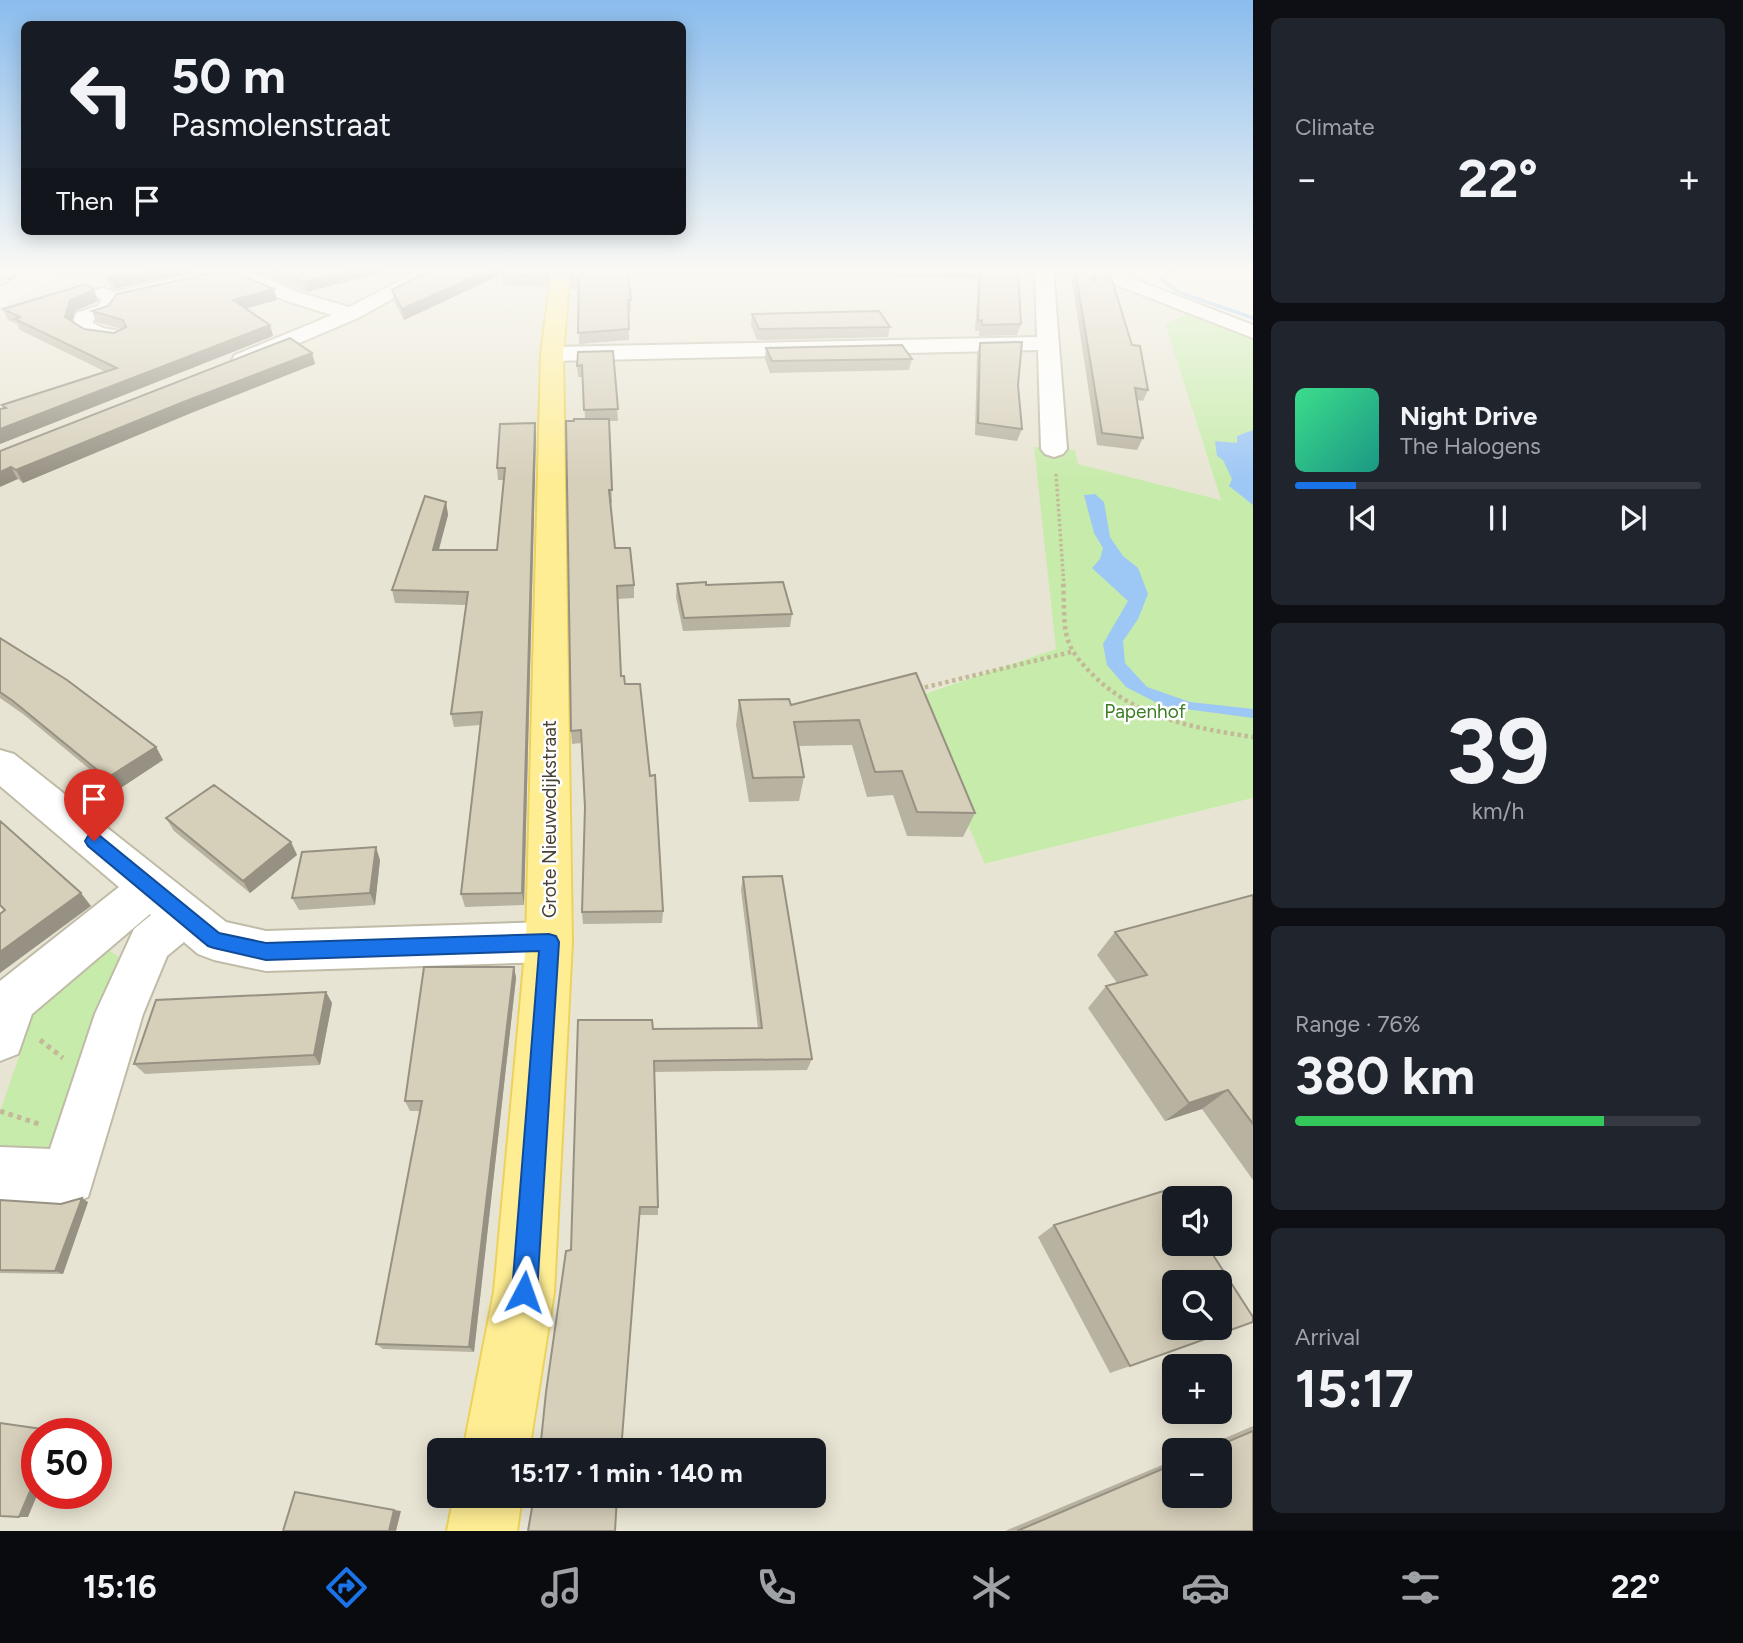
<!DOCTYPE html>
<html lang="en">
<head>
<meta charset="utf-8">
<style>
  body { margin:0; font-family:Figtree,sans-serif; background:#20242c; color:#f1f3f6; height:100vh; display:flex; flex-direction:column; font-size:26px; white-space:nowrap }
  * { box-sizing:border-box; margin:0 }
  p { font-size:23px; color:#9ea1a6 }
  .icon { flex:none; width:38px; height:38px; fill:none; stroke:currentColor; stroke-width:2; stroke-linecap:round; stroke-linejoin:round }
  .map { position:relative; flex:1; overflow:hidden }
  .side { display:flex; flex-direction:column; gap:18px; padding:18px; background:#0d0f14; width:490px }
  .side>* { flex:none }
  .top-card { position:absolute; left:21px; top:21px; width:665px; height:214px; border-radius:10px; box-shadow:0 4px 18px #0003; background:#171b24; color:#f1f3f6; overflow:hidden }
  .controls { position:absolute; left:1162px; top:1186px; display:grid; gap:14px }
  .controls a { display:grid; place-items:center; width:70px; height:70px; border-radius:10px; background:#171b24; box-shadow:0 4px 18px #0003; font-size:35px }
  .speed { position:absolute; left:21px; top:1418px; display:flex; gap:14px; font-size:35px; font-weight:700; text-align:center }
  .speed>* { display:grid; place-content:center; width:91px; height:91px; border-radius:50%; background:#171b24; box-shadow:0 4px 18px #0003; line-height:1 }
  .speed .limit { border:10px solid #d22; background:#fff; color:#111 }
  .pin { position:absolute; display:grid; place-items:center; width:60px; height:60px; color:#fff; margin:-72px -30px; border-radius:50% 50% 50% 0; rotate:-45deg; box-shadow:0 0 7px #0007 }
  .pin .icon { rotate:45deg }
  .me { position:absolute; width:77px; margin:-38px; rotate:4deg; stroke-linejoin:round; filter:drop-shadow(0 0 5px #0008) }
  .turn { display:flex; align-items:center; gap:24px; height:147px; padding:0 35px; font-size:32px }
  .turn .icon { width:91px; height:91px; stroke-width:2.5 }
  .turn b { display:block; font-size:49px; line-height:60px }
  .then { display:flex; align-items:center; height:66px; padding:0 35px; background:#0003; gap:14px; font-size:26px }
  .big { font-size:52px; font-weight:700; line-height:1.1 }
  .side .card { flex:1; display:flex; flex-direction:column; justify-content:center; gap:10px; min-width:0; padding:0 24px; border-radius:10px; background:#20242c }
  .side .dial { align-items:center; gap:0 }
  .dial b { font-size:91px; line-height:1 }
  .song { display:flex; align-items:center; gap:21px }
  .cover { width:84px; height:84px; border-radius:10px; background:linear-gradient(135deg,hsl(150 70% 55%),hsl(170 70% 35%)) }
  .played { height:7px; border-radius:4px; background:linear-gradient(90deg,#1a73e8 15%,#363941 15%) }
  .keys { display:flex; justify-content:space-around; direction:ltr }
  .heat { display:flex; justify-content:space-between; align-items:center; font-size:38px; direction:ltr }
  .charge { height:10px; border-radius:5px; background:linear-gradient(90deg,#34c759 76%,#363941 0) }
  .trip { position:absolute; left:427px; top:1438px; width:399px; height:70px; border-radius:10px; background:#171b24; box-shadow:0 4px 18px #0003; font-weight:700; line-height:70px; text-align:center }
  .tab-bar { display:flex; height:112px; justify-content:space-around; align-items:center; background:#090b0e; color:#9ea1a6 }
  .tab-bar .icon { width:49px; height:49px }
  .tab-bar .active { color:#1a73e8 }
  .tab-bar b { font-size:32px; color:#f1f3f6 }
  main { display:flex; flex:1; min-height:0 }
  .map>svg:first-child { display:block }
  .residential { fill:#e8e4d3; fill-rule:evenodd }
  .green { fill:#c7ebab }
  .water { fill:#9dc7f5 }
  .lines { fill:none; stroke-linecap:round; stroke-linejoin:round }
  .stream { fill:#9dc7f5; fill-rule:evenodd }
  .minor-casing { stroke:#c0bba7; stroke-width:4 }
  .major-casing { stroke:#ecd25c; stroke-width:4 }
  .path-far2 { stroke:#c3b998; stroke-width:3.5; stroke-dasharray:2.5 2.5; stroke-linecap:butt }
  .path-far1 { stroke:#c3b998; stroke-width:4.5; stroke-dasharray:3.5 3.5; stroke-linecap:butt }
  .path { stroke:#c3b998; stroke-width:5; stroke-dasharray:4.5 4.5; stroke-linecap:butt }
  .minor { fill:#fff; fill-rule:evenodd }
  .major { fill:#ffed94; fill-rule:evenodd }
  .rail-casing { stroke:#969696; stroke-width:4.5 }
  .rail { stroke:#fff; stroke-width:2.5; stroke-dasharray:9; stroke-linecap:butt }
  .wall { fill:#b8b2a0 }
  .shaded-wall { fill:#969182 }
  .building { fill:#d6cfba; stroke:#969182; stroke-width:2; fill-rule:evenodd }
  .route { fill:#1a73e8; stroke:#114b97; stroke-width:2 }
  .labels { text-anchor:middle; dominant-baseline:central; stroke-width:5; stroke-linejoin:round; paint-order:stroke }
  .park-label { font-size:19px; fill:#3b7d24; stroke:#fff }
  .street-label { font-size:19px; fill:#474234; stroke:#fff }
</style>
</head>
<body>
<main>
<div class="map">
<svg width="1253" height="1531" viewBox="0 0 1253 1531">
  <rect width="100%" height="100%" fill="#f4f1e6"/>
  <path class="residential" d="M70,268H1050L1086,271L1192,312L1165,324L1221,500L1077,464L1056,649L913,697L986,864L1253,798V1531H0V309ZM1174,1199H1220V1244H1174ZM1174,1283H1220V1328H1174ZM1174,1367H1220V1412H1174ZM37,1433H96V1493H37ZM439,1451H814V1496H439ZM1174,1451H1220V1496H1174Z"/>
  <path class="green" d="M1192,312L1253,336V798L985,864L912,698L1056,649L1034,447L1075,450L1078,464L1221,500L1165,324Z
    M109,950L124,961L48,1157L0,1153V1112L37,1003Z"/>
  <path class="water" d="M1253,430V505L1229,486L1232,479L1223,460L1217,456L1215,441L1237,443V436Z
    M1095,494L1104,502L1110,537L1123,556L1138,568L1148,594L1138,619L1123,641L1125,663L1147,687L1190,702L1253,709V718L1163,706L1126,687L1107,665L1103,644L1128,601L1092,568L1100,559L1103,548L1094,533L1084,495Z"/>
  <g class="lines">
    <path class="stream" d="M1177,268H1184L1171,273L1164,279L1180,291L1253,316V320L1176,293L1158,279L1167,271Z"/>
    <defs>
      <path id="minor" d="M219,268L250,272L298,292L349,307L425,268H448L358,318L243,367L235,365L232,360L235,355L332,315L284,300L240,281L219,280L120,302L112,314L93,320V323L103,328L125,332L128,336L125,340C109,345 83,340 72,326L76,313L98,306L102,300L93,294L96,290L103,288L115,292Z
        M1035,268H1053L1067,449L1063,454L1054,457L1045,454L1041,449L1038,350L552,361L544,359L541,354L544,349L552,347L1037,337Z
        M1080,268H1105L1253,325V338L1083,272Z
        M0,750L14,754L226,922L266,931L549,922L565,928L572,942L565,956L549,962L266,971L214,960L198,954L184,942L167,956L143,1014L88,1197L68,1205L0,1203V1147L50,1149L95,1014L134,929L151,915L150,914L32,1014L18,1054L0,1061V981L119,887L0,786Z"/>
      <path id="major" d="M552,268H570L563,354L572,942L554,1292L529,1451H463L494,1292L526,942L541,354Z
        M454,1496H522L517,1531H447Z"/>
    </defs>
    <use href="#minor" class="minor-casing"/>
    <use href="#major" class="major-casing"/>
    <path class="path-far2" d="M1056,474L1064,586"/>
    <path class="path-far1" d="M1063,584C1065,602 1062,626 1069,643C1074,656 1085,667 1095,677C1139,719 1195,728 1253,737
      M918,689L1071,652"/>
    <path class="path" d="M40,1040L63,1058
      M0,1111L42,1125"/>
    <use href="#minor" class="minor"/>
    <use href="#major" class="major"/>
    <defs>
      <path id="rail" d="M0,284L28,268"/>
    </defs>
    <use href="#rail" class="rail-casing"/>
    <use href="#rail" class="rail"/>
  </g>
  <path class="wall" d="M208,268L115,289L111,288L106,278L113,276L111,270Z
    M238,268H317L307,292L251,270Z
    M434,268H550L547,287L503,285L502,274L404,320L394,301L392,290Z
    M571,268H1018L1021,324L1017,335L979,336V331H975L978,279L628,270L631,300V311H629V340L579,344V289H571Z
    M1070,268H1082L1092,279L1096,268L1132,345L1148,390L1143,401L1137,400L1143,438L1137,450L1097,445Z
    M94,290L98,301L75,311L72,322L84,329L114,333L122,329L96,322L92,311L277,300L245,308L270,325L273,336L0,444V409L4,408L2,405L106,372L20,330L17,324L8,320L3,309Z
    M752,314L890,327L888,337L757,340L751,325Z
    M980,343L1018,385L1022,429L1017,441L975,435L977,354Z
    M766,348L912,359L909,370L770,373L765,359Z
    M613,351L618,421H609L612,503H610L615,548L634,585V598L618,599L621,676L625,684L663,911L662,923L583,924L582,912L585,807L581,743L572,744L571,731L574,421L585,419L583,377H578L577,366Z
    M312,353L315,364L191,413L23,483L18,479L0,451Z
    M536,434L524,905L465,907L461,894L480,725L454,727L451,714L466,605L395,603L392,590L446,502L448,515L439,550H497L504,480H498L497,468Z
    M677,584L706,585L792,614L790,627L683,631L676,597Z
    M0,638L156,747L163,760L116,791L23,714L0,698Z
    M916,673L975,813L963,837L907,836L893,795L867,797L852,745L798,746L804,777L799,801L749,802L736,725L739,700L791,705Z
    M166,818L291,842L297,855L250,893L174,831Z
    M380,860L375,905L299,910L292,898Z
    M743,877L812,1059L807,1070L654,1072L658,1207V1215H639L571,1250L653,1029L758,1028L741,890Z
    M1253,895V1180L1202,1109L1165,1121L1088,1008L1106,986L1117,983L1097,955L1115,932Z
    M514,967L516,978L474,1352L383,1349L376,1344L420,1111H410L405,1101Z
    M326,992L332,1003L320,1065L145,1074L134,1064Z
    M0,1200L61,1204L88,1202L63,1274L0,1273Z
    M1054,1225L1130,1366L1110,1373L1038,1237Z
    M1253,1426V1531H1005L1174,1460V1496L1220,1451H1195Z"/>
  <path class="shaded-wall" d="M161,268H208L115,289L111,279Z
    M359,268H399L307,292L304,282Z
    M493,268H502L503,274L404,320L402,309Z
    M548,268H550L547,287L546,277Z
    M274,289L277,300L236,311L233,300Z
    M94,290L98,301L75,311L70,328L65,317L70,300Z
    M270,325L273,336L0,444V429Z
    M312,353L315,364L191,413L23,483L16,470L186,401Z
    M535,423L536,434L524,905L522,893Z
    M11,467L18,479L0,487V472Z
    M446,502L448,515L435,563L433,550Z
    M156,747L163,760L116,791L107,778Z
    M291,842L297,855L250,893L243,881Z
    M376,847L380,860L375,905L370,893Z
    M81,893L91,906L0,973V952Z
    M514,967L516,978L474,1352L469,1347Z
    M326,992L332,1003L320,1065L314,1055Z
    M1228,1090L1202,1109L1165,1121L1189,1103Z
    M82,1198L88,1202L63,1274L55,1271Z
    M37,1475V1493H38L28,1517H19Z
    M394,1510L401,1511L396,1531H389Z"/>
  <path class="building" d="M118,268H161L111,279L106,278L119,274L111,270Z
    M269,268L318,269L359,268L304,282Z
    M434,268H493L402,309L392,290Z
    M502,268H548L546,277L502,275Z
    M571,268H627L631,300H628L629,329L578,333L579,279L570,278Z
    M930,268H1018L1021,324L982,325V320L978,321L980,269Z
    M1075,268H1082L1095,281L1096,268L1110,274L1132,345L1140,346L1148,390L1135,388L1143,438L1102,433Z
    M216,272L236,273L274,289L233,300L270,325L0,429V409L6,408L2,405L117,368L15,319L20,317L3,309L86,284L94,290L70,300L65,317L84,329L114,333L126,327L123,320L92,311L108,306L117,294Z
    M879,311L890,327L759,329L752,314Z
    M290,338L312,353L186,401L16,470L11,467L0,472V451Z
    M1022,342L1018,385L1022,429L978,423L980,343Z
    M902,345L912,359L772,361L766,348Z
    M613,351L618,409L584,410L582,365L577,366L578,352Z
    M574,419H609L612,490H609L615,548H630L634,585L617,586L621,676H624L625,684H640L650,776L655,775L663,911L582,912L585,807L581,730L571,731L566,421H574Z
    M535,423L522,893L461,894L482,712L451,714L468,592L392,590L425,496L446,502L433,550H497L505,468H497L500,424Z
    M706,582V585L783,582L792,614L684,618L677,584Z
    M0,638L67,680L156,747L107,778L13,701L0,692Z
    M916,673L975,813L917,812L902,771L875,772L859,720L794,722L804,777L753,778L739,700L789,699L791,705Z
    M214,785L291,842L243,881L166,818Z
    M0,821L81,893L0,952V914L5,910L0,905Z
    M376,847L370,893L292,898L302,852Z
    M782,876L812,1059L654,1061L658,1207H640L621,1451H540L546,1392L566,1251L571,1250L578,1020H652L653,1029L762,1028L743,877Z
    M1253,895V1124L1228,1090L1189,1103L1106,986L1147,975L1115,932Z
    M424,967H514L469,1347L376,1344L422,1101H405Z
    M326,992L314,1055L134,1064L156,1000Z
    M1170,1189L1177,1199H1174V1244H1206L1253,1317V1322L1130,1366L1054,1225ZM1174,1283H1220V1328H1174Z
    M82,1198L55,1271L0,1270V1200L61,1204Z
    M0,1423L56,1431L55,1433H37V1475L19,1517L0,1516Z
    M1253,1431V1531H1017L1174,1464V1496H1220V1451H1206Z
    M295,1492L394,1510L389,1531H283Z
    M534,1496H617L615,1531H528Z"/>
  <linearGradient id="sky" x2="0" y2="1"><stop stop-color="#8abced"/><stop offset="0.56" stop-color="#faf9f4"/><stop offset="1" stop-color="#faf9f4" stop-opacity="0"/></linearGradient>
  <rect width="1253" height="482" fill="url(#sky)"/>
  <path class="route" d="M94,834L100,836L219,933L266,943L549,934L556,936L559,942L537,1292L533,1301L524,1304L515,1301L512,1292L539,951L266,960L214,948L208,946L88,846L85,841L88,836Z"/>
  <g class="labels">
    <g class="park-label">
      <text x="1145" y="711">Papenhof</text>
    </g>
    <g class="street-label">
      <text transform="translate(549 819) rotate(-90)">Grote Nieuwedijkstraat</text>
    </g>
  </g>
</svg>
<div class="controls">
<a><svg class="icon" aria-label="sound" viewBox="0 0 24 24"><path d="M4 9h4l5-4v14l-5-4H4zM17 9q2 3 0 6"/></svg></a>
<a><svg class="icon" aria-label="search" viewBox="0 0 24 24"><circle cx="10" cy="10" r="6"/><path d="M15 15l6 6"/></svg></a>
<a>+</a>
<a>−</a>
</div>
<div class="speed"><div class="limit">50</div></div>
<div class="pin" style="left:94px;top:841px;background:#d93025"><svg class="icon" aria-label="arrive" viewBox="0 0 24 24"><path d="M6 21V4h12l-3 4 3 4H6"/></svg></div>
<svg class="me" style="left:524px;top:1292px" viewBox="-20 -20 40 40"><path d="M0-17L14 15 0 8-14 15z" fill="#1a73e8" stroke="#fff" stroke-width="4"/></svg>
<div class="trip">15:17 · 1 min · 140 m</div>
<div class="top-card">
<div class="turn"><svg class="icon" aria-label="left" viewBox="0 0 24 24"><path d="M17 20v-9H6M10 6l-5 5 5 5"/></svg><div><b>50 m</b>Pasmolenstraat</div></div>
<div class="then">Then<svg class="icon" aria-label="arrive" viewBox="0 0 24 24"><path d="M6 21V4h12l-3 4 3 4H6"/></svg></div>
</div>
</div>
<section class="side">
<div class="card"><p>Climate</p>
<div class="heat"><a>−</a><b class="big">22°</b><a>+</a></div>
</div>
<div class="card">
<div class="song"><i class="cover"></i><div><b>Night Drive</b><p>The Halogens</p></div></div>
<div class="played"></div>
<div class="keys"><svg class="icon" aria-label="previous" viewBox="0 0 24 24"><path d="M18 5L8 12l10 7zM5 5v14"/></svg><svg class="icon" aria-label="pause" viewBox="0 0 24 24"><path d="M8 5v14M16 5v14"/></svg><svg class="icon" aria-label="next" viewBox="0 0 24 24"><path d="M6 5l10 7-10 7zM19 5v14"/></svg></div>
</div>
<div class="card dial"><b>39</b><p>km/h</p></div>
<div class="card"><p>Range · 76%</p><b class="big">380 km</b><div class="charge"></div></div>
<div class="card"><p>Arrival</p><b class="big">15:17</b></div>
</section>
</main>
<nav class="tab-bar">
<b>15:16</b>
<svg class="icon active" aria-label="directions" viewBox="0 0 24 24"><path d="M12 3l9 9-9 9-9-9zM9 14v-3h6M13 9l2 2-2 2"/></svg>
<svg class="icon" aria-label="music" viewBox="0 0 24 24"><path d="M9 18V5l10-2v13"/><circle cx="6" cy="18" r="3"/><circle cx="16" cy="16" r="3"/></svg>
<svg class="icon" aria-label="phone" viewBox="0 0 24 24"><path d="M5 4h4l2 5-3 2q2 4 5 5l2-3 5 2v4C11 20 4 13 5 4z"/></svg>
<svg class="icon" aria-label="climate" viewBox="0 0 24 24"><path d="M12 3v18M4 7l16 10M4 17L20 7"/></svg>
<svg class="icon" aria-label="car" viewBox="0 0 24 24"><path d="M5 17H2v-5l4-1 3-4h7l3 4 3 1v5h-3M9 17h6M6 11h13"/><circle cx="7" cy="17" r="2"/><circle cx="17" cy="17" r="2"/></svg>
<svg class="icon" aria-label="filters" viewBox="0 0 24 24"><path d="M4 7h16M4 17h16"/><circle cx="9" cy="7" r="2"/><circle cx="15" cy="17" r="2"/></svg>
<b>22°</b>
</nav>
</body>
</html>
